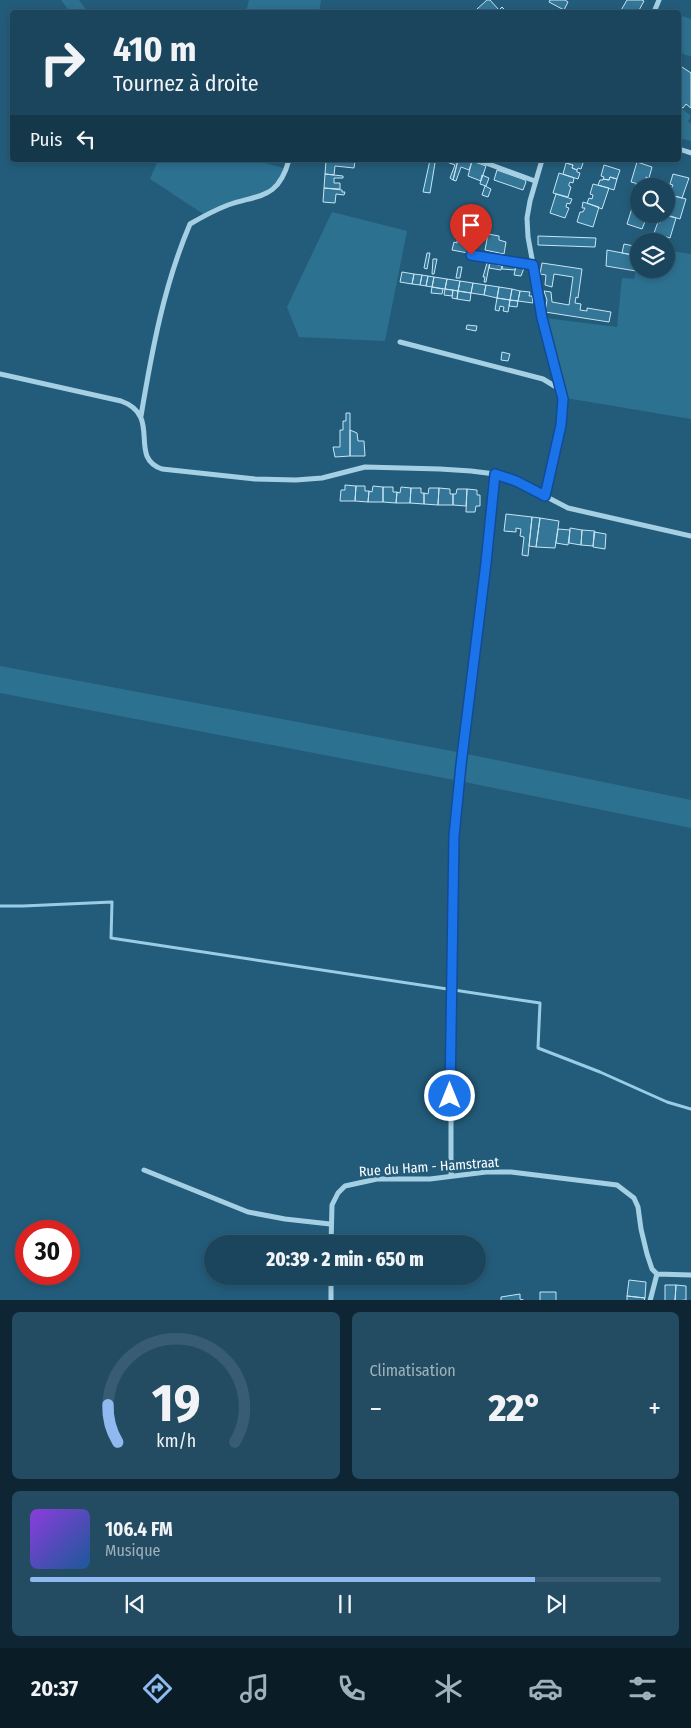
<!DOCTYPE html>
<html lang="fr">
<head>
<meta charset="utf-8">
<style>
  body { margin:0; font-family:"Fira Sans Condensed",sans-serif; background:#234c62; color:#f1f3f6; height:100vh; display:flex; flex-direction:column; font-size:19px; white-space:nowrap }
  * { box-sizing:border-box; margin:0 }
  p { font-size:16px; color:#9fb1bb }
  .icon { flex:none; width:28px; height:28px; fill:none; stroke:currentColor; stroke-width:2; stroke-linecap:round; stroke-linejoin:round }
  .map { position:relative; height:1300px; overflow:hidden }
  .panel { display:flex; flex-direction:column; gap:12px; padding:12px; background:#0e2633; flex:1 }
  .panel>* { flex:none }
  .hud { position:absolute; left:10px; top:10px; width:671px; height:152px; border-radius:5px; box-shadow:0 2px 8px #0003,0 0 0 1px #385d72; background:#1a455c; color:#f1f3f6; overflow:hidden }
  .controls { position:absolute; left:630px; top:178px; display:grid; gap:10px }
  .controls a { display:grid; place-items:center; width:45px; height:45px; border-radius:50%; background:#1a455c; box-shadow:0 2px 8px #0003,0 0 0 1px #385d72; font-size:25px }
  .speed { position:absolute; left:15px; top:1220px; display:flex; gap:10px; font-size:25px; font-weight:700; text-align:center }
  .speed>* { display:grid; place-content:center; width:65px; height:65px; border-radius:50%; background:#1a455c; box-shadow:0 2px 8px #0003,0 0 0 1px #385d72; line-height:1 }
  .speed .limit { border:8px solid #d22; background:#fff; color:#111 }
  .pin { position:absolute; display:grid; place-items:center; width:42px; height:42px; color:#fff; margin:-51px -21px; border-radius:50% 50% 50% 0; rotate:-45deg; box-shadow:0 0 5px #0007 }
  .pin .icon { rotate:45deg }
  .me { position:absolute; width:55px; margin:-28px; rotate:0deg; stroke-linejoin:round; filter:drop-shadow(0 0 4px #0008) }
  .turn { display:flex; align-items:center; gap:18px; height:105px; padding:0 20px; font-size:22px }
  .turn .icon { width:65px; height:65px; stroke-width:2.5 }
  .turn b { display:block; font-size:35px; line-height:42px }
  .then { display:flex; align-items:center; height:48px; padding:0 20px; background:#0003; gap:10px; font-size:19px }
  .big { font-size:38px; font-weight:800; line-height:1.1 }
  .panel .widget { flex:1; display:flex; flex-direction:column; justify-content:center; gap:8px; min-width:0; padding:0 18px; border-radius:8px; background:#234c62 }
  .panel .dial { align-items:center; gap:0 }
  .dial svg { height:130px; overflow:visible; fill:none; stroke:#385d72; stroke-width:7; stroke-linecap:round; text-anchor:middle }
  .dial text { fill:#f1f3f6; stroke:none }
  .song { display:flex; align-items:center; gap:15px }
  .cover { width:60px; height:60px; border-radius:8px; background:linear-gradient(135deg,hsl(270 70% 55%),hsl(210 70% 35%)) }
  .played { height:5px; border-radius:2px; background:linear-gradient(90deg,#90b9f0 80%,#385d72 80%) }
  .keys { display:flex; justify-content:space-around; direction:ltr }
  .heat { display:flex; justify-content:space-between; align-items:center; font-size:28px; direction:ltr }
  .panel .tiles { flex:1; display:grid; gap:12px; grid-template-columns:1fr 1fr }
  .widget:last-child { grid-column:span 2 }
  .trip { position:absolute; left:204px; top:1235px; width:282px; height:50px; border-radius:25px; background:#1a455c; box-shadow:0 2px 8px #0003,0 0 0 1px #385d72; font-weight:800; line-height:50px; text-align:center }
  .menu { display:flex; height:80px; justify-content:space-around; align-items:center; background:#0a1c25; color:#9fb1bb }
  .menu .icon { width:35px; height:35px }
  .menu .selected { color:#90b9f0 }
  .menu b { font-size:22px; color:#f1f3f6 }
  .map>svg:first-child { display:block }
  .green { fill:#2d7191 }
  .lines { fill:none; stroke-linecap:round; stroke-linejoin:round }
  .stream { stroke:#9acde5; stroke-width:3 }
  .building { fill:#337697; stroke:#c8e5f4 }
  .street { stroke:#a5d0e4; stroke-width:5 }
  .route-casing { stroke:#114b97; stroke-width:12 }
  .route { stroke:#1a73e8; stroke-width:9 }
  .labels { text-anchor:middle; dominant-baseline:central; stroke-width:5; stroke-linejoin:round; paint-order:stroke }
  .street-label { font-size:14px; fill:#fff; stroke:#235c7a }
</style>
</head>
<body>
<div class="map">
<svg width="691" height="1301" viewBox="0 0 691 1301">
  <rect width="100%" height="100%" fill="#235c7a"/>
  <path class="green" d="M61,0H79L88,12H70Z
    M249,0H321L319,12H246Z
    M679,15L691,19V56L685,55L679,51Z
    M680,107L691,116L688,121L691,124V141L679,138Z
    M158,160H255L287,169L272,191L205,215L150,179Z
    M332,212L407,231L385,341L299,337L287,307Z
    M666,250L691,254V419L566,398L545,318L617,327L622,278L634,279L639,253V269H666Z
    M0,666L457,752L691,800V828L460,781L0,693Z"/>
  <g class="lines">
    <path class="stream" d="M0,906H23L112,902L111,938L540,1003L538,1048L600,1072L667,1102L691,1109"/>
  </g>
  <path class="building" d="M487,0H490L499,10L502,7L507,12H480L477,9Z
    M550,0H565L568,2L564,10L549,2Z
    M627,0H642L644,1L638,12H620Z
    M679,65L691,73V108L686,104L683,108L679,106Z
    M355,160L354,168L335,166L334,175L325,174L326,161L335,162Z
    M430,160H434L433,162L435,163L430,193L423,192Z
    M444,160H458L453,180L450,178L455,165L444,161Z
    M458,160L472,161L469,170L461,167L456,181L453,180Z
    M567,160H584L581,169L578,168L577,170L572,168L573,165L566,163Z
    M472,161L486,166L481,181L468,176Z
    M637,162L652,167L649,178L646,177L645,181L648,182L646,186L631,182Z
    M566,163L573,165L572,168L577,170V172L580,173L578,179L563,174Z
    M604,165L620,170L617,179L610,177L609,180L603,179L604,177L601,176Z
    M497,170L525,180L526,182L523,190L494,180Z
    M559,173L574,178L573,183L570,182L569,184V186L571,187L568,197L553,193Z
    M325,174L343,176V178H334V183H340V189L324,188Z
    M673,174L689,178L682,198L667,194L668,188L671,189L673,185L670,184Z
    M482,175L489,178L486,186L480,184Z
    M610,177L617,179L614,190L598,185L600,180H603V179L609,180Z
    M593,184L609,188L602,209L587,203L589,198L592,199L593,195L590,194Z
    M636,184L644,186H639V206L630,203Z
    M485,186L491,189L488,197L482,195Z
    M324,188L342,190V192H345L344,195L336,194L335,203L323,202Z
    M556,194L572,199L570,204L567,203L566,207L569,208L565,218L550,213Z
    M670,195L686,199L680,219L664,214H666V209L669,210L670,206L667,205Z
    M583,202L599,207L593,227L577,222L580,212H583L585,208H582Z
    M633,205L639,206V214H647H644L643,218L646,219L642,229L627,224Z
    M660,214L676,218L670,238L654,233L658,222L660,223L662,219L659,218Z
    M459,226L470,228L468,253L452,250L454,242L457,243Z
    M488,234L499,236V240L506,242L504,254L485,250Z
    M538,236L596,238L595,247L538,245Z
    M624,244L639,247L638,256L622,253Z
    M607,250L638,256L636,271L606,266Z
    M427,253H430L427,269L424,268Z
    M433,259H437L434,274H432Z
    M486,261H490L486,282H484L485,277H483L487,263H486Z
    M490,263L502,266L501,270L489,268Z
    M542,263L582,269L578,298L576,297L575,303L581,304L580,310L587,311V308L611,312L609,322L545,312L547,300L544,291L551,292L552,302L569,305L573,277L554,274L552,287L545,285L546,275L540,274Z
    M503,264L516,266L515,270L502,269Z
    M516,266L524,268L521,276L514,275Z
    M458,267H462L460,278H456Z
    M402,272L414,274L412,284L400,282Z
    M414,274L422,275L420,285L412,284Z
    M422,275L428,276L426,286L420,285Z
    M428,276L434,277L432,287L426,286Z
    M434,277L447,279L445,289L432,287Z
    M447,279L460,281L458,291L445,289Z
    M460,281L473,283L471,293L458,291Z
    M473,283L486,285L484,295L471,293Z
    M486,285L499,287L497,298L484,295Z
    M432,287L443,289L442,294L431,293Z
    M499,287L512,289L510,300L497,298Z
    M445,289L453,290L452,296L444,295Z
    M512,289L520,291L518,301L510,300Z
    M453,290L458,291L457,299L452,298Z
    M458,291L471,293L470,301L457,299Z
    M520,291L530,292L529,296H532L533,303L518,301Z
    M497,298L510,300L508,312L503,311L504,307L500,306L499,311L495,310Z
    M510,300L518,301L517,307L509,306Z
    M467,325L477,326L476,331L466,329Z
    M502,352L510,354L508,361L501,360Z
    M346,413H350V456L335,457L333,447H340V430H343V421H346Z
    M350,430L357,433L358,441H364L365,456H350Z
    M345,485L356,486L355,501H340L341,490H345Z
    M356,486H365V491H369L368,502L355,501Z
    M373,486L383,487V502H368L369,491L372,492Z
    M383,487H393V492H397L396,503L383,502Z
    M401,487L411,488L410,503H396L397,492L400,493Z
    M411,488H421V493H424V504L410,503Z
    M429,488H439L438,505L424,504V493L428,494Z
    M439,488L450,489V494H453V505H438Z
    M457,489H467L466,506L453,505V494H456Z
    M467,489L477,490V495H480V506H476L475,512H466Z
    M506,514L532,517L528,556L522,555L524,537L520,536L521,529L516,528V532L504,531Z
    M532,517L540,518L536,547L529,546Z
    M540,518L559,521L555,548L536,547Z
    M570,528L582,530L581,545L569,543Z
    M558,529L570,530L568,545L556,543Z
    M582,530L595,531L593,546L581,545Z
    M594,532L606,534L605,549L593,547Z
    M629,1280L646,1282L645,1298L627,1296Z
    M665,1285H676L675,1301H665Z
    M676,1285L686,1286V1300L675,1301Z
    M540,1292H556V1301H540Z
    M520,1294V1299L526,1301H501V1297Z
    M627,1296L645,1298L644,1301H627Z"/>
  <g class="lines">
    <path class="street" d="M654,12L659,0
      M679,149L691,153
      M478,160L535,181
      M542,160L530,201L527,218L528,237L543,318L559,380L563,408L561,425L545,497
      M471,255L533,265
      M400,342L543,379L561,390
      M0,374L121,401C163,416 127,457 162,469L255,479L296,480L322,478L365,467L440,469L471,471L495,474L516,481L568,508L691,536
      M141,416C152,350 164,285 190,224C202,217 215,210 228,205C261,194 278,199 289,160
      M144,1170L248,1212L285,1219L330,1224
      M451,1175V1026L454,836L461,765L484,582L495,474
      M331,1244L332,1205L338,1193L345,1186L377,1179H430L486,1172H511L617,1185L634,1198L638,1207L641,1229L647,1254L652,1269L657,1274L691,1275
      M331,1276V1301
      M650,1301L657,1274"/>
  </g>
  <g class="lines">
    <defs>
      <path id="route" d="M450,1096L454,836L461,765L486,563L495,474L516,481L545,496L561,425L563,399L542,318L533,265L471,255"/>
    </defs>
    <use href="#route" class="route-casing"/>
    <use href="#route" class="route"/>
  </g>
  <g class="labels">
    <g class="street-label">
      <text transform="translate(429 1167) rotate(-4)">Rue du Ham - Hamstraat</text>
    </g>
  </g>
</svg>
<div class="controls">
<a><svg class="icon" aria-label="search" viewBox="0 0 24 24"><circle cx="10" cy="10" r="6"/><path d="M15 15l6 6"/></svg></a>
<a><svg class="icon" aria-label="layers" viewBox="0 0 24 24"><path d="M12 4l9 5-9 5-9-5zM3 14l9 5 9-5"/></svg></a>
</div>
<div class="speed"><div class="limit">30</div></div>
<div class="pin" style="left:471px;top:255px;background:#d93025"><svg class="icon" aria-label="arrive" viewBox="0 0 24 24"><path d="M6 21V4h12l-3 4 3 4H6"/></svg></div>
<svg class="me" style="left:450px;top:1096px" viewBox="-20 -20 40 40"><circle r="17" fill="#1a73e8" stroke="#fff" stroke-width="3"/><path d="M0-11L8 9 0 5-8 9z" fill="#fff"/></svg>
<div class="trip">20:39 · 2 min · 650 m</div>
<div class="hud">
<div class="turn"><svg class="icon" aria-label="right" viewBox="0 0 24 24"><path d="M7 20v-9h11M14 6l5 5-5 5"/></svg><div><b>410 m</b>Tournez à droite</div></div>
<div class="then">Puis<svg class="icon" aria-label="left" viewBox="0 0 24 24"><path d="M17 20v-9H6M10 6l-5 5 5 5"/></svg></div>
</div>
</div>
<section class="panel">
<div class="tiles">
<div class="widget dial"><svg viewBox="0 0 100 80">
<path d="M14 69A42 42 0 1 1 86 69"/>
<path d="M14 69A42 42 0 0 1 8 46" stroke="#90b9f0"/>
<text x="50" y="56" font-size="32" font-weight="700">19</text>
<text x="50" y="72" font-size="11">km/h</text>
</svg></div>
<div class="widget"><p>Climatisation</p>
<div class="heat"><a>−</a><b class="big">22°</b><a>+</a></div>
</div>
<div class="widget">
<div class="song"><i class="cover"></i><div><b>106.4 FM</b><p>Musique</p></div></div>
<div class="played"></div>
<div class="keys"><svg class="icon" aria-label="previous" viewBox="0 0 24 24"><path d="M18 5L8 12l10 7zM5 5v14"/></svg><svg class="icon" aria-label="pause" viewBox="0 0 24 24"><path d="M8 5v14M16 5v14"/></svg><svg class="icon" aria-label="next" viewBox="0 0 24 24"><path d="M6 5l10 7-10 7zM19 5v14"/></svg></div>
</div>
</div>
</section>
<nav class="menu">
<b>20:37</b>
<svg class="icon selected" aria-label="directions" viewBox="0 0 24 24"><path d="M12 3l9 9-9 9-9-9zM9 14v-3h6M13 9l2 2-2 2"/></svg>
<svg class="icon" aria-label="music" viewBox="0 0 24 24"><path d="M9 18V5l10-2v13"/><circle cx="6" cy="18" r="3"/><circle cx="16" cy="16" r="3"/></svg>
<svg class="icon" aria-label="phone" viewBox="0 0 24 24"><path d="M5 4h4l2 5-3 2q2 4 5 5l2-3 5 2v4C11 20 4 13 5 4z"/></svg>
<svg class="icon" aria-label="climate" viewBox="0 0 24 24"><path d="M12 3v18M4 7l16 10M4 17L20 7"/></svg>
<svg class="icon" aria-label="car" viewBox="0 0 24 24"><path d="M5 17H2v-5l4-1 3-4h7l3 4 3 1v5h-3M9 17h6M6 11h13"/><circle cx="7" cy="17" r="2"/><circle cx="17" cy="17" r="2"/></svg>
<svg class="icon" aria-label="filters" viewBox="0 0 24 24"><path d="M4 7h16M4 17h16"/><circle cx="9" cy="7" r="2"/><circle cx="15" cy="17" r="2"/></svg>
</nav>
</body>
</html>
